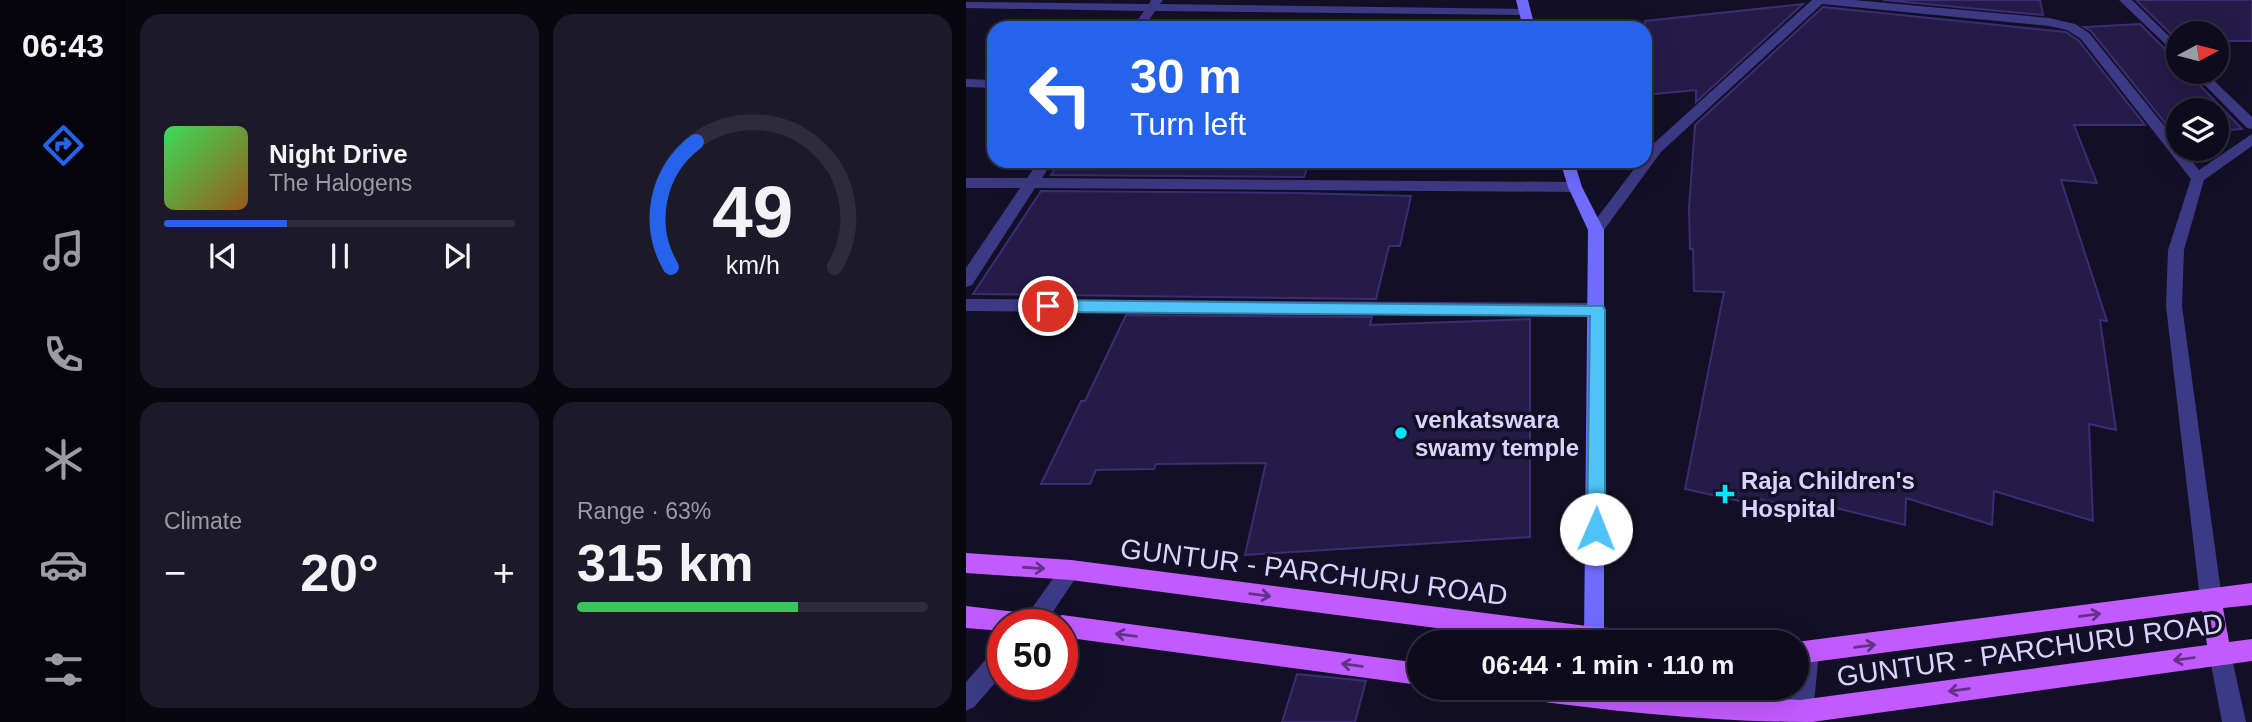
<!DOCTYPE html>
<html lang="en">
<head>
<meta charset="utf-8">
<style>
  body { margin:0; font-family:Arial,sans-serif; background:#1c1929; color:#f1f3f6; height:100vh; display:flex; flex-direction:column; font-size:26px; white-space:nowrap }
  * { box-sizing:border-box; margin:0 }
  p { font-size:23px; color:#9b9ba3 }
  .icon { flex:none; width:38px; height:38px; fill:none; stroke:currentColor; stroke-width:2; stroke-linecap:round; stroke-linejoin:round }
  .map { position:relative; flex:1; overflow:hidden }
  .side { display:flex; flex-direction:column; gap:14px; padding:14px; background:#08060f; width:840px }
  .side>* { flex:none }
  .top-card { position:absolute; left:21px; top:21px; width:665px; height:147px; border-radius:21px; box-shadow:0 7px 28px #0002,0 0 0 2px #2e2b3b; background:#2563eb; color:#fff; overflow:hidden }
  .needle { width:46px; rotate:83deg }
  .fabs { position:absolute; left:1200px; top:21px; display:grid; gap:14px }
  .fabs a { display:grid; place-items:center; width:63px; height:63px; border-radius:50%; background:#0e0b1c; box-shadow:0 7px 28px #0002,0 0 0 2px #2e2b3b; font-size:35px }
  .speed { position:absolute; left:21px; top:609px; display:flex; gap:14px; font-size:35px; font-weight:700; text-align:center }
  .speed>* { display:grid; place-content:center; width:91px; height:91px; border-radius:50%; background:#0e0b1c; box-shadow:0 7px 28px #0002,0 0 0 2px #2e2b3b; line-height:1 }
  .speed .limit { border:10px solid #d22; background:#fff; color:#111 }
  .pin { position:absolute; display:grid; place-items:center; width:60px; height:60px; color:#fff; margin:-30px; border:4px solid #fff; border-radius:50%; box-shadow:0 2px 7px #0007 }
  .me { position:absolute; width:77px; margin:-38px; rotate:1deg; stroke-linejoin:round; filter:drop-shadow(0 0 5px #0008) }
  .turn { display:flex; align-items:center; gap:24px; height:147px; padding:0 28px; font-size:32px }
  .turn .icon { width:91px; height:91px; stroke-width:2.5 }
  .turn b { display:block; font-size:49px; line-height:60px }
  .big { font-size:52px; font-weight:700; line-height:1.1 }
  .side .tile { flex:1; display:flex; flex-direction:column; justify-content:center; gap:10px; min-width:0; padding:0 24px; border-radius:21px; background:#1c1929 }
  .side .dial { align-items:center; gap:0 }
  .dial svg { height:182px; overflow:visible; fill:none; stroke:#2e2b3b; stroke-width:7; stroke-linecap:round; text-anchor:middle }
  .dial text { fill:#f1f3f6; stroke:none }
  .song { display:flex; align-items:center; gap:21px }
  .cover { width:84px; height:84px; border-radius:10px; background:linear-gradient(135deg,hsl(130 70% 55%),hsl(30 70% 35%)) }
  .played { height:7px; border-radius:4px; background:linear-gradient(90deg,#2563eb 35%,#2e2b3b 35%) }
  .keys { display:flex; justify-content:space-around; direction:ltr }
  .heat { display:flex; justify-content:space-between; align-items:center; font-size:38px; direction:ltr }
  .charge { height:10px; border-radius:5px; background:linear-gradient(90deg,#34c759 63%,#2e2b3b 0) }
  .side .tiles { flex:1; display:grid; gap:14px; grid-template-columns:repeat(2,1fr) }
  .trip { position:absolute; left:441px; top:630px; width:402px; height:70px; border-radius:35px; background:#0e0b1c; box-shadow:0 7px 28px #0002,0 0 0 2px #2e2b3b; font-weight:700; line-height:70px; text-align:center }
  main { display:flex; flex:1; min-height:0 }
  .tabs { display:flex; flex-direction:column; width:126px; justify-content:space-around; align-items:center; background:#06040b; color:#9b9ba3 }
  .tabs .icon { width:49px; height:49px }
  .tabs .on { color:#2563eb }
  .tabs b { font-size:32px; color:#f1f3f6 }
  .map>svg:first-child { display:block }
  .building { fill:#241b47; stroke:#3b2d73; stroke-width:2 }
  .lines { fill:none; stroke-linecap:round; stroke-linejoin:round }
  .minor { fill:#3d3a85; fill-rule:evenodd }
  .secondary { fill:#6f6bff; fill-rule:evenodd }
  .primary { fill:#c25bff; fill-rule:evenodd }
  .oneway { stroke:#623188 }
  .route { fill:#4fc3f7; stroke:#337fa1; stroke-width:2 }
  .poi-dot { fill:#00e5ff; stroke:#130f26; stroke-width:2.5 }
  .labels { text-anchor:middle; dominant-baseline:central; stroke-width:7; stroke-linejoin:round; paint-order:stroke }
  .poi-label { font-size:24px; font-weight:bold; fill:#d9d4ff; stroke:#130f26; text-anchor:start }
  .near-street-label { font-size:28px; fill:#d9d4ff; stroke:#130f26 }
</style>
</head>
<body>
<main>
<nav class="tabs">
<b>06:43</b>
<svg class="icon on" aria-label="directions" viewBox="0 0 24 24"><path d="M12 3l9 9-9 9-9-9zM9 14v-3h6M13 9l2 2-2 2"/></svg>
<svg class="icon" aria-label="music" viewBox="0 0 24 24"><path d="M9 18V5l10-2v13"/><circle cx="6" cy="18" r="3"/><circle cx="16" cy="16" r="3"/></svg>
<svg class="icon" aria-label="phone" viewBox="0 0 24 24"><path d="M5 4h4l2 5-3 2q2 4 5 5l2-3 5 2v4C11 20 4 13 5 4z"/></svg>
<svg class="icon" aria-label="climate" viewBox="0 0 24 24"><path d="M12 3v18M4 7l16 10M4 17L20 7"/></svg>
<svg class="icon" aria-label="car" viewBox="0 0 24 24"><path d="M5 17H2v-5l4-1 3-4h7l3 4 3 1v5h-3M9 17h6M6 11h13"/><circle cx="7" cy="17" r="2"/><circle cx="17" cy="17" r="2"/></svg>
<svg class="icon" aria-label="filters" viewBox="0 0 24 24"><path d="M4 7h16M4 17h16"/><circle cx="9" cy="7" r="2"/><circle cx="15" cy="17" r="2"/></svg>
</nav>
<section class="side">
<div class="tiles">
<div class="tile">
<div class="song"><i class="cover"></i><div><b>Night Drive</b><p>The Halogens</p></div></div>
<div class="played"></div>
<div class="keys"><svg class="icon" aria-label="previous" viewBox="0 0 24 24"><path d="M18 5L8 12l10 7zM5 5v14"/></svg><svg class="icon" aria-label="pause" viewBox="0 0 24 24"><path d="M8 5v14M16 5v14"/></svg><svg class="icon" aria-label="next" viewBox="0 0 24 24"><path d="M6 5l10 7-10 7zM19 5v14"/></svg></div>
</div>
<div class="tile dial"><svg viewBox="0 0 100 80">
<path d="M14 69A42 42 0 1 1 86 69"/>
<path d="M14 69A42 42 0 0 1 25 14" stroke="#2563eb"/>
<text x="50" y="56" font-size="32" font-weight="700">49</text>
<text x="50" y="72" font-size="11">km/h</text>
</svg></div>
<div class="tile"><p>Climate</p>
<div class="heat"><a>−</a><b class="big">20°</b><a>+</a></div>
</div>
<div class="tile"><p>Range · 63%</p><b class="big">315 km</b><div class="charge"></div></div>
</div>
</section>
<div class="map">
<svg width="1286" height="722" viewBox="0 0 1286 722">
  <rect width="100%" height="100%" fill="#130f26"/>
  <path class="building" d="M917,0H1074L1077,15Z
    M1170,0H1286V41H1251V33H1213V42Z
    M837,4L730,102V90L679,95V21Z
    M857,7L1100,32L1113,41L1179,125H1108L1131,183L1095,180L1141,321L1134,320L1150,430L1123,424L1127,521L1028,491L1026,525L940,498L939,525L870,508L869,517L793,499L792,505L719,489L758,292L728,291L727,249H724L723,208L729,125Z
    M1174,24L1213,63V72H1221L1276,129L1251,131V110H1213V134H1208L1125,31L1118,27Z
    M94,161H343L338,177L85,175Z
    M75,191L332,193L445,196L434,246H423L410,299L7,294Z
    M160,315L406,317L404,325L564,319V537L279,555L300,463L190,464L188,469L130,470L124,484H75L115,401H119Z
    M331,674L400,681L389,722H316Z"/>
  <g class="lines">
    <path class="minor" d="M185,0H197L194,4L559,9L565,12L559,15L189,11L178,28H166L178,11L0,8V2L183,4Z
      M846,0H888L1083,18L1109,24L1123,33L1213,144V149H1216L1233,170L1286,134V146L1238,180L1218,250L1216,306L1256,599L1253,607L1245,610L1237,607L1234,599L1200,306L1202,250L1225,179L1115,39L1101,30L1083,26L856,4L695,152L635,234H625L622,230L625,226L674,161H679V154L685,146Z
      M1153,0H1166L1213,46V57Z
      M1226,72H1239L1286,117V129L1281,128Z
      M0,79L28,80V88L0,87Z
      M73,161H87L76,178L609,182L616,187L609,192L69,188L6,285L0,287V268L54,188H0V178H61Z
      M0,299L632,303L638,305L640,310L638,315L632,317L0,311Z
      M105,560L112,563L115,570L78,625H54L98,563Z
      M842,642L850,645L853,653L846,722H822L826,688H831V652L834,645Z
      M1254,643L1262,646L1265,654L1280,722H1256L1243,654L1246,646Z
      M37,646V674L8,707L0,711V682L29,649Z"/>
    <path class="secondary" d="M550,0H562L569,28H557Z
      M594,161H608L616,187L638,230V642H620L618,638L622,230L602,187Z"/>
    <path class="primary" d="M0,553L105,560L629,627L688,631L696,634L699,642H577L105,580L0,573Z
      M1286,583V605L1257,608L1263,642L1286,639V661L846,722C750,722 652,712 557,699L549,696L546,688H668L834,700L1241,645L1236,611L831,664L830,642Z
      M0,606L92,617L96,615L453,663V685L96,637V625H37V631L0,628Z"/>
  </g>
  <defs><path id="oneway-shaft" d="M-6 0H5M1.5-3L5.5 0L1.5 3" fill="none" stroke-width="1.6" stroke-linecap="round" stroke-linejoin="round" transform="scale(1.75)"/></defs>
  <g class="oneway">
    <use href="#oneway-shaft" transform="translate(68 568) rotate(4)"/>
    <use href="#oneway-shaft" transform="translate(294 595) rotate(7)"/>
    <use href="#oneway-shaft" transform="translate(1124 615) rotate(-8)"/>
    <use href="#oneway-shaft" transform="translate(160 635) rotate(-172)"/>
    <use href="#oneway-shaft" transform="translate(899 646) rotate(-8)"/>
    <use href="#oneway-shaft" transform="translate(1218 659) rotate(172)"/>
    <use href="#oneway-shaft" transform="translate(386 665) rotate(-172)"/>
    <use href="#oneway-shaft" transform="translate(993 690) rotate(172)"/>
  </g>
  <path class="route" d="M82,300L637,306L639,310V529L636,535L630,538L623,535L621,529L624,316L82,312L75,306Z"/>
  <g class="poi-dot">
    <circle cx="435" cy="433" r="7"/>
    <path d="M755.5 483.5h7v7h7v7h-7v7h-7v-7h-7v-7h7z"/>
  </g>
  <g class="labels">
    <g class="poi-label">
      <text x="449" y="419">venkatswara<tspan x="449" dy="28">swamy temple</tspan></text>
      <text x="775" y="480">Raja Children's<tspan x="775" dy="28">Hospital</tspan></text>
    </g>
    <g class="near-street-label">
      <text transform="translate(348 572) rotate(7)">GUNTUR - PARCHURU ROAD</text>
      <text transform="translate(1064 650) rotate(-8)">GUNTUR - PARCHURU ROAD</text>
    </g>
  </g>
</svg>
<div class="fabs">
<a><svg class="needle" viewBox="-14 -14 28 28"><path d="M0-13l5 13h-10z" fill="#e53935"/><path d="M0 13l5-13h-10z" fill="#9b9ba3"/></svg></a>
<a><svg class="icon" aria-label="layers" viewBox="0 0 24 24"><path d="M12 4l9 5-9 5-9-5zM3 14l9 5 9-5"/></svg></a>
</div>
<div class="speed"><div class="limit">50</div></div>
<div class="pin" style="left:82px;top:306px;background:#d93025"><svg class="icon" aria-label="arrive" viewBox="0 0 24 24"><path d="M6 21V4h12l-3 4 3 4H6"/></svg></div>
<svg class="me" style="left:630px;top:529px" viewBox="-20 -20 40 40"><circle r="19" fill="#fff"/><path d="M0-13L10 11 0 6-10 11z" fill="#4fc3f7"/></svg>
<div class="trip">06:44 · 1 min · 110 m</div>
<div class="top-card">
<div class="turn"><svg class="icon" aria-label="left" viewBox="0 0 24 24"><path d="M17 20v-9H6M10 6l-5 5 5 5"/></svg><div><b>30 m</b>Turn left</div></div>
</div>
</div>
</main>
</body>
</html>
